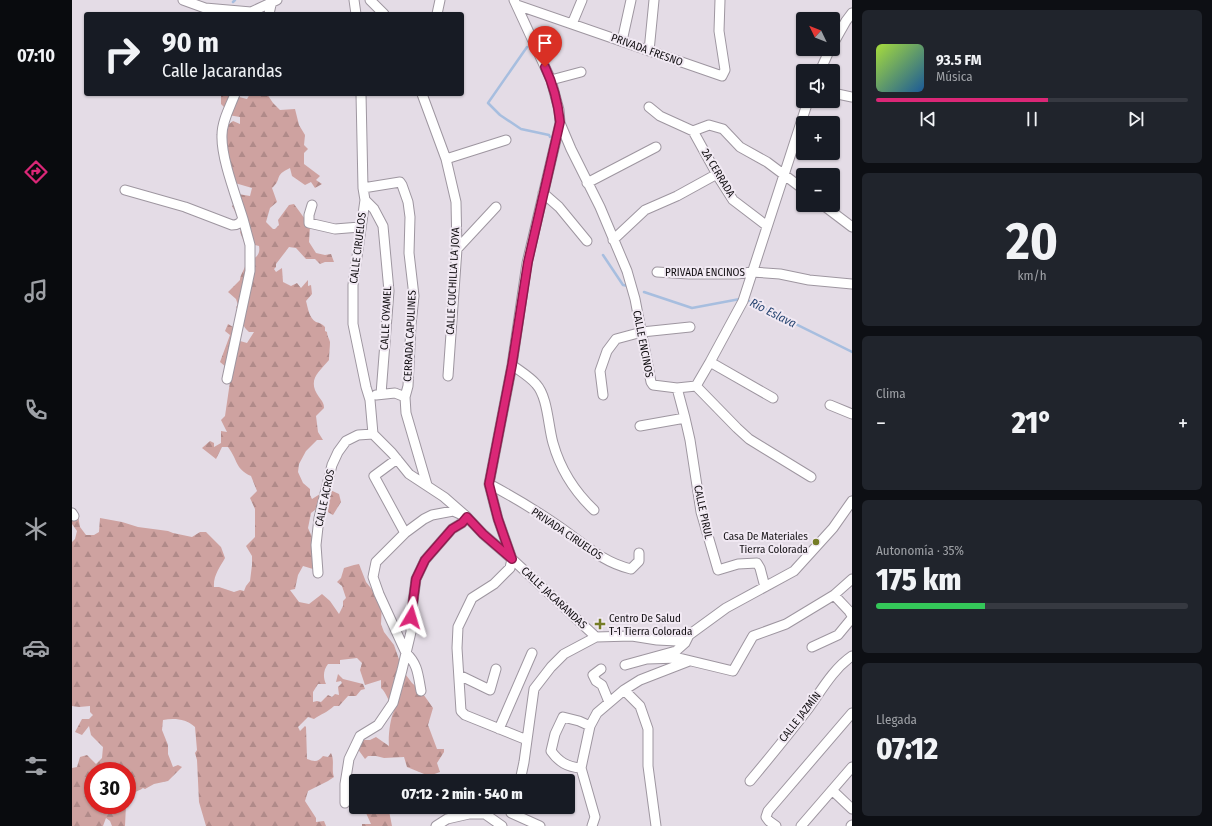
<!DOCTYPE html>
<html lang="es">
<head>
<meta charset="utf-8">
<style>
  body { margin:0; font-family:"Fira Sans Condensed",sans-serif; background:#20242c; color:#f1f3f6; height:100vh; display:flex; flex-direction:column; font-size:15px; white-space:nowrap }
  * { box-sizing:border-box; margin:0 }
  p { font-size:13px; color:#9ea1a6 }
  .icon { flex:none; width:22px; height:22px; fill:none; stroke:currentColor; stroke-width:2; stroke-linecap:round; stroke-linejoin:round }
  .map { position:relative; flex:1; overflow:hidden }
  .panel { display:flex; flex-direction:column; gap:10px; padding:10px; background:#0d0f14; width:360px }
  .panel>* { flex:none }
  .top-card { position:absolute; left:12px; top:12px; width:380px; height:84px; border-radius:4px; box-shadow:0 1px 3px #0004; background:#171b24; color:#f1f3f6; overflow:hidden }
  .needle { width:26px; rotate:313deg }
  .fabs { position:absolute; left:724px; top:12px; display:grid; gap:8px }
  .fabs a { display:grid; place-items:center; width:44px; height:44px; border-radius:4px; background:#171b24; box-shadow:0 1px 3px #0004; font-size:20px }
  .speed { position:absolute; left:12px; top:762px; display:flex; gap:8px; font-size:20px; font-weight:700; text-align:center }
  .speed>* { display:grid; place-content:center; width:52px; height:52px; border-radius:50%; background:#171b24; box-shadow:0 1px 3px #0004; line-height:1 }
  .speed .limit { border:6px solid #d22; background:#fff; color:#111 }
  .pin { position:absolute; display:grid; place-items:center; width:34px; height:34px; color:#fff; margin:-41px -17px; border-radius:50% 50% 50% 0; rotate:-45deg; box-shadow:0 0 4px #0007 }
  .pin .icon { rotate:45deg }
  .me { position:absolute; width:44px; margin:-22px; rotate:7deg; stroke-linejoin:round; filter:drop-shadow(0 0 3px #0008) }
  .turn { display:flex; align-items:center; gap:14px; height:84px; padding:0 12px; font-size:18px }
  .turn .icon { width:52px; height:52px; stroke-width:2.5 }
  .turn b { display:block; font-size:28px; line-height:34px }
  .big { font-size:30px; font-weight:800; line-height:1.1 }
  .panel .tile { flex:1; display:flex; flex-direction:column; justify-content:center; gap:6px; min-width:0; padding:0 14px; border-radius:6px; background:#20242c }
  .panel .dial { align-items:center; gap:0 }
  .dial b { font-size:52px; line-height:1 }
  .song { display:flex; align-items:center; gap:12px }
  .cover { width:48px; height:48px; border-radius:6px; background:linear-gradient(135deg,hsl(80 70% 55%),hsl(210 70% 35%)) }
  .played { height:4px; border-radius:2px; background:linear-gradient(90deg,#db2777 55%,#363941 55%) }
  .keys { display:flex; justify-content:space-around; direction:ltr }
  .heat { display:flex; justify-content:space-between; align-items:center; font-size:22px; direction:ltr }
  .charge { height:6px; border-radius:3px; background:linear-gradient(90deg,#34c759 35%,#363941 0) }
  .trip { position:absolute; left:277px; top:774px; width:226px; height:40px; border-radius:4px; background:#171b24; box-shadow:0 1px 3px #0004; font-weight:800; line-height:40px; text-align:center }
  main { display:flex; flex:1; min-height:0 }
  .tabs { display:flex; flex-direction:column; width:72px; justify-content:space-around; align-items:center; background:#090b0e; color:#9ea1a6 }
  .tabs .icon { width:28px; height:28px }
  .tabs .selected { color:#db2777 }
  .tabs b { font-size:18px; color:#f1f3f6 }
  .map>svg:first-child { display:block }
  .forest { fill:url(#forest-firs) }
  .lines { fill:none; stroke-linecap:round; stroke-linejoin:round }
  .stream { stroke:#a7bedf; stroke-width:2.5 }
  .minor-casing { stroke:#9e96a0; stroke-width:11 }
  .minor { stroke:#fff; stroke-width:9 }
  .route-casing { stroke:#8e194d; stroke-width:10 }
  .route { stroke:#db2777; stroke-width:7 }
  .poi-dot { fill:#757c26; stroke:#f1e9f3; stroke-width:1.5 }
  .labels { text-anchor:middle; dominant-baseline:central; stroke-width:4; stroke-linejoin:round; paint-order:stroke }
  .street-label { font-size:11px; fill:#131013; stroke:#f1e9f3 }
  .poi-label { font-size:11px; fill:#131013; stroke:#f1e9f3; text-anchor:end }
  .water-label { font-size:12px; font-style:italic; fill:#284672; stroke:#f1e9f3 }
</style>
</head>
<body>
<main>
<nav class="tabs">
<b>07:10</b>
<svg class="icon selected" aria-label="directions" viewBox="0 0 24 24"><path d="M12 3l9 9-9 9-9-9zM9 14v-3h6M13 9l2 2-2 2"/></svg>
<svg class="icon" aria-label="music" viewBox="0 0 24 24"><path d="M9 18V5l10-2v13"/><circle cx="6" cy="18" r="3"/><circle cx="16" cy="16" r="3"/></svg>
<svg class="icon" aria-label="phone" viewBox="0 0 24 24"><path d="M5 4h4l2 5-3 2q2 4 5 5l2-3 5 2v4C11 20 4 13 5 4z"/></svg>
<svg class="icon" aria-label="climate" viewBox="0 0 24 24"><path d="M12 3v18M4 7l16 10M4 17L20 7"/></svg>
<svg class="icon" aria-label="car" viewBox="0 0 24 24"><path d="M5 17H2v-5l4-1 3-4h7l3 4 3 1v5h-3M9 17h6M6 11h13"/><circle cx="7" cy="17" r="2"/><circle cx="17" cy="17" r="2"/></svg>
<svg class="icon" aria-label="filters" viewBox="0 0 24 24"><path d="M4 7h16M4 17h16"/><circle cx="9" cy="7" r="2"/><circle cx="15" cy="17" r="2"/></svg>
</nav>
<div class="map">
<svg width="780" height="826" viewBox="0 0 780 826">
  <defs>
    <pattern id="forest-firs" width="22" height="20" patternUnits="userSpaceOnUse"><rect width="22" height="20" fill="#cea2a0"/><path d="M5 1l3.5 6h-7zM16 11l3.5 6h-7z" fill="#b08a89"/></pattern>
  </defs>
  <rect width="100%" height="100%" fill="#e4dce6"/>
  <path class="forest" d="M149,94H168L167,97L175,99L178,94H195L201,103L208,110L223,109L227,125L233,135L232,145L236,149L232,153V164L248,176L244,180L250,184L243,188L239,182L233,185L220,176L218,168C201,176 211,178 200,188L205,202L198,208L194,222L201,229H203L207,225L206,220L217,205L222,204L238,226L237,242L244,253L253,255L259,254L262,262H253L248,264L243,259H234L224,248L217,247L204,264V267L202,269L204,272L210,268L211,282L219,286L225,283L229,288L236,280V286L239,285L240,294L234,301C236,308 237,318 244,322C248,323 250,324 253,327V331L255,332C255,336 257,338 258,342C258,347 257,354 257,360C246,373 235,380 247,397C250,401 252,403 252,408L244,416L246,432L251,440H245L234,451L227,464L226,472L231,483L238,489V495L240,499L256,489L267,494L269,502L261,515L247,507L239,513L236,528L241,539V569L231,566L226,575L223,589L218,590L227,602L237,604L250,594L258,601L267,614L271,606V601L274,598L270,586L265,582L269,578L272,568L282,565L287,564L294,582L310,602L309,624L312,632L322,645L331,671L340,683L349,691L361,708L356,725L365,749H372V752L365,763L368,772L357,776L335,767L332,757L312,758L304,756H296L293,759L285,748L284,740H298L304,737L317,746C316,737 318,719 322,711C318,704 314,692 309,688V680L293,685L288,670L290,663L285,658L268,660V664H256C251,670 251,678 254,684H246L241,692V702L245,701L249,702L256,695L260,697L263,694L267,695L266,687L270,683L269,681L264,682L266,674L271,679L291,684L293,689L289,690L284,696H276L267,706H262C256,712 249,714 242,719L236,717L226,727L228,731L233,726L234,727L235,759C243,762 246,762 251,756L256,757L259,753C263,761 259,769 262,777L256,781L236,791L233,801L244,818V822L252,821L254,826H134L127,802L125,760L123,753L125,750L123,727C114,719 103,718 91,720L90,730L96,745V754L101,767L106,765L110,767L96,781L82,784L73,789L71,788C66,792 56,793 55,800V771H21V805H54L53,826H40L38,821L34,818L31,826H0V768L5,767L8,757L15,755L24,764L30,758L31,747L19,735L17,726L10,735L3,732L10,719H17L21,715L18,712V706L7,707L0,706V542L3,539L5,531L0,524V514L6,515L8,527L14,535H22L27,532L28,518L50,522L66,527L96,531L101,533L120,537L128,532H134L149,547L153,558C148,567 141,576 142,587H147L162,592L168,590L172,591L174,586L178,581L180,565V556L174,546L183,537V509L178,498L185,491L179,476C163,469 166,460 156,447H150L144,459L130,448L138,441L142,443V447L149,443V431L155,432L149,420L153,416L159,375L154,367L148,362L158,335L153,331L156,324L168,331V341L175,343L182,332H177C167,323 171,317 164,307L166,305L164,299L156,292L168,280C168,275 173,269 174,263C182,259 189,256 187,246L172,242L168,232L173,222L165,215L160,206L163,203L166,194L178,196L180,188L163,183L146,139L145,131L151,129L161,121L168,124V117L156,115L154,109L149,104Z
    M296,807H309L312,810L317,811L320,826H290V824H299L294,813Z"/>
  <g class="lines">
    <path class="stream" d="M161,2L163,0
      M455,47L416,103L428,115L449,129L477,135L478,137
      M531,255L551,285L556,286
      M572,292L620,308L668,299
      M673,299L780,352"/>
    <defs>
      <path id="minor" d="M111,0L133,8L179,12L205,0
        M282,0L284,14
        M298,0L312,14
        M442,0L479,80L487,110L488,123L499,149L528,207L555,271L563,299L579,382L581,385L605,388L624,386L638,362L671,301L736,101
        M445,5L650,76L653,70L647,31L648,0
        M197,14L200,0
        M365,14L368,0
        M500,24L510,0
        M550,41L559,0
        M761,44L774,21L780,13
        M577,51L582,0
        M748,71L758,49
        M479,80L509,72
        M761,93L780,97
        M289,94L291,188L293,200L281,285V324L294,387L298,400L301,434
        M350,94L374,159L384,202L385,249L376,376
        M577,107L588,116L621,131L637,125L651,129L668,147L695,162L731,189
        M621,131L647,178L661,200L695,226
        M374,159L434,140
        M515,183L584,147
        M291,188L328,182L330,185L336,202L338,217L337,253L342,296L339,325L336,386L333,397L334,413L355,485
        M53,190L113,207L160,225C166,225 168,223 171,219C164,196 149,158 150,135C150,121 158,107 163,94
        M471,193L487,207L515,241
        M293,200L302,209L311,226L317,291L309,394
        M240,205L237,215V223L263,229L288,227
        M751,205L780,227
        M541,240L573,210L605,196L645,174
        M385,249L424,207
        M585,272L617,274H665L680,272L708,274L737,280L780,284
        M638,362L701,398
        M440,365C448,371 458,377 464,384C476,397 476,426 481,443C488,468 503,492 522,510
        M155,379L178,271V245L171,219
        M624,386L665,428L677,439L739,477
        M605,388L613,418L618,440L629,512L646,570L666,564L685,563L688,568L693,587
        M304,395L323,393L333,397
        M531,395L528,371L535,351L544,339L570,332L618,327
        M758,405L780,414
        M568,426L613,418
        M301,434L320,453L337,474L372,497L395,517L411,534L440,559L524,637
        M325,459L302,476L333,533
        M417,484C440,496 463,510 485,525C510,542 529,562 559,569L567,561V553
        M0,513L2,516
        M246,573L244,545L247,518L260,465L266,452L274,441L286,435L301,434
        M762,595L777,611L780,616
        M740,647L766,635L780,618
        M575,659L607,658L661,671L681,636L714,624L762,595L780,579
        M553,665L604,651L613,643L617,635
        M529,669L521,675L524,681L530,685L537,702
        M387,675L418,690L424,669
        M552,690L568,706L576,729V766L584,826
        M349,691C346,675 346,664 334,653L307,594L301,577L304,562L333,533L352,519L360,515L381,511L390,515
        M427,729L460,653
        M455,740L393,715L389,711L385,648L386,627L400,598L422,584L438,568L440,559L426,519L417,484L440,365L455,263L488,123
        M509,768C495,767 487,762 479,751L483,734L491,717L507,721L518,726
        M448,781L452,762L462,689L479,667L492,654L524,637L560,636L585,640L605,641L617,635L654,608L722,571L761,528L780,501
        M678,781C698,757 717,734 736,709C749,691 761,669 780,656
        M760,790L780,809
        M273,803V784L277,759L288,736L306,725L321,703L330,670L339,632V617L344,579L353,560L380,529L390,523L395,517
        M439,813L468,826
        M364,826L375,819L397,814H413L430,826
        M520,826L523,817L509,768L518,726L525,713L552,690L568,680L617,661
        M704,826L697,821L694,817L696,811L780,713
        M729,826L780,767
        M779,826L780,825"/>
    </defs>
    <use href="#minor" class="minor-casing"/>
    <use href="#minor" class="minor"/>
  </g>
  <g class="lines">
    <defs>
      <path id="route" d="M339,617L344,579L353,560L380,529L390,523L395,517L411,534L440,559L426,519L417,484L440,365L456,262L488,122C486,103 481,84 473,67"/>
    </defs>
    <use href="#route" class="route-casing"/>
    <use href="#route" class="route"/>
  </g>
  <g class="poi-dot">
    <circle cx="744" cy="542" r="4"/>
    <path d="M526 618h4v4h4v4h-4v4h-4v-4h-4v-4h4z"/>
  </g>
  <g class="labels">
    <g class="street-label">
      <text transform="translate(575 50) rotate(20)">PRIVADA FRESNO</text>
      <text transform="translate(646 173) rotate(59)">2A CERRADA</text>
      <text transform="translate(286 248) rotate(-83)">CALLE CIRUELOS</text>
      <text x="633" y="272">PRIVADA ENCINOS</text>
      <text transform="translate(381 281) rotate(-87)">CALLE CUCHILLA LA JOYA</text>
      <text transform="translate(314 318) rotate(-87)">CALLE OYAMEL</text>
      <text transform="translate(338 336) rotate(-87)">CERRADA CAPULINES</text>
      <text transform="translate(571 344) rotate(79)">CALLE ENCINOS</text>
      <text transform="translate(253 498) rotate(-78)">CALLE ACROS</text>
      <text transform="translate(631 512) rotate(78)">CALLE PIRUL</text>
      <text transform="translate(495 534) rotate(34)">PRIVADA CIRUELOS</text>
      <text transform="translate(482 598) rotate(43)">CALLE JACARANDAS</text>
      <text transform="translate(728 717) rotate(-52)">CALLE JAZMÍN</text>
    </g>
    <g class="poi-label">
      <text x="736" y="536">Casa De Materiales<tspan x="736" dy="13">Tierra Colorada</tspan></text>
      <text x="537" y="618" text-anchor="start">Centro De Salud<tspan x="537" dy="13">T-1 Tierra Colorada</tspan></text>
    </g>
    <g class="water-label">
      <text transform="translate(701 313) rotate(27)">Río Eslava</text>
    </g>
  </g>
</svg>
<div class="fabs">
<a><svg class="needle" viewBox="-14 -14 28 28"><path d="M0-13l5 13h-10z" fill="#e53935"/><path d="M0 13l5-13h-10z" fill="#9ea1a6"/></svg></a>
<a><svg class="icon" aria-label="sound" viewBox="0 0 24 24"><path d="M4 9h4l5-4v14l-5-4H4zM17 9q2 3 0 6"/></svg></a>
<a>+</a>
<a>−</a>
</div>
<div class="speed"><div class="limit">30</div></div>
<div class="pin" style="left:473px;top:67px;background:#d93025"><svg class="icon" aria-label="arrive" viewBox="0 0 24 24"><path d="M6 21V4h12l-3 4 3 4H6"/></svg></div>
<svg class="me" style="left:339px;top:617px" viewBox="-20 -20 40 40"><path d="M0-17L14 15 0 8-14 15z" fill="#db2777" stroke="#fff" stroke-width="4"/></svg>
<div class="trip">07:12 · 2 min · 540 m</div>
<div class="top-card">
<div class="turn"><svg class="icon" aria-label="right" viewBox="0 0 24 24"><path d="M7 20v-9h11M14 6l5 5-5 5"/></svg><div><b>90 m</b>Calle Jacarandas</div></div>
</div>
</div>
<section class="panel">
<div class="tile">
<div class="song"><i class="cover"></i><div><b>93.5 FM</b><p>Música</p></div></div>
<div class="played"></div>
<div class="keys"><svg class="icon" aria-label="previous" viewBox="0 0 24 24"><path d="M18 5L8 12l10 7zM5 5v14"/></svg><svg class="icon" aria-label="pause" viewBox="0 0 24 24"><path d="M8 5v14M16 5v14"/></svg><svg class="icon" aria-label="next" viewBox="0 0 24 24"><path d="M6 5l10 7-10 7zM19 5v14"/></svg></div>
</div>
<div class="tile dial"><b>20</b><p>km/h</p></div>
<div class="tile"><p>Clima</p>
<div class="heat"><a>−</a><b class="big">21°</b><a>+</a></div>
</div>
<div class="tile"><p>Autonomía · 35%</p><b class="big">175 km</b><div class="charge"></div></div>
<div class="tile"><p>Llegada</p><b class="big">07:12</b></div>
</section>
</main>
</body>
</html>
